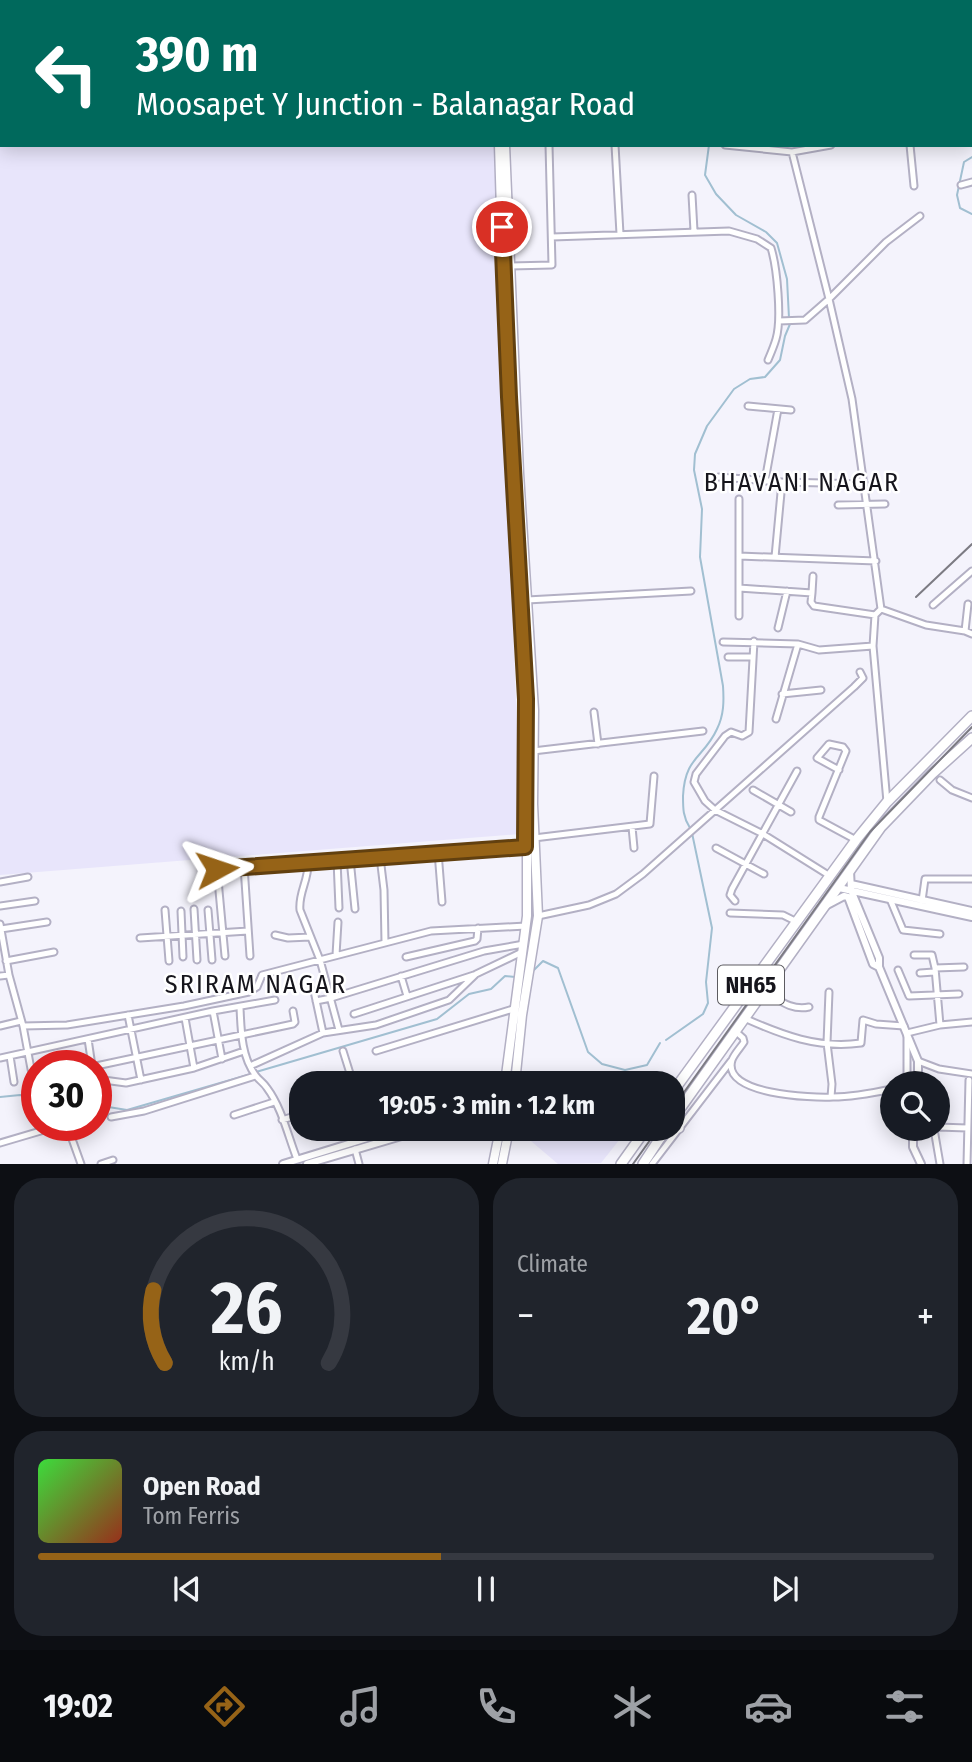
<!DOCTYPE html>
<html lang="en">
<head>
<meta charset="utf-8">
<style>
  body { margin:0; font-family:"Fira Sans Condensed",sans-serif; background:#20242c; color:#f1f3f6; height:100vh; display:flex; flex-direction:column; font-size:26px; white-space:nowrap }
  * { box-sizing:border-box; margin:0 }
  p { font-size:23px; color:#9ea1a6 }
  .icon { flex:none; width:38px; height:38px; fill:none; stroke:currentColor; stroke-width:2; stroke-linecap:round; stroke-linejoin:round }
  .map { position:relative; height:1164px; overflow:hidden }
  .sheet { display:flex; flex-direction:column; gap:14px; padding:14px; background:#0d0f14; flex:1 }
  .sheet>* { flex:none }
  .hud { position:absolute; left:0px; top:0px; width:973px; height:147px; box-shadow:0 4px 18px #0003; background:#00695c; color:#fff; overflow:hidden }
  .buttons { position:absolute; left:880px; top:1071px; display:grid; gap:14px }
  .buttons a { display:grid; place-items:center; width:70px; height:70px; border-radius:50%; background:#171b24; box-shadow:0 4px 18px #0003; font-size:35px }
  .speed { position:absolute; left:21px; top:1050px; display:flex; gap:14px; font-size:35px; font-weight:700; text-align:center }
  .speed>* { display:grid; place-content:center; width:91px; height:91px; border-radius:50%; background:#171b24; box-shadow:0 4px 18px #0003; line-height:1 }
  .speed .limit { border:10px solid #d22; background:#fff; color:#111 }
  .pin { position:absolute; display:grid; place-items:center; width:60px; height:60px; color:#fff; margin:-30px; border:4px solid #fff; border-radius:50%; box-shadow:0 2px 7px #0007 }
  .me { position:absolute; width:77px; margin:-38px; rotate:85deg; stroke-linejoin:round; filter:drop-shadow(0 0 5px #0008) }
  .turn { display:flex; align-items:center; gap:24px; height:147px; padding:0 21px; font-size:32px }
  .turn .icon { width:91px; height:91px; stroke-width:2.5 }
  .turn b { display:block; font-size:49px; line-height:60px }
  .big { font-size:52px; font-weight:700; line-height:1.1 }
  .sheet .widget { flex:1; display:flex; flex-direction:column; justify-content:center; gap:10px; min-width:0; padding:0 24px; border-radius:28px; background:#20242c }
  .sheet .dial { align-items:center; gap:0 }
  .dial svg { height:182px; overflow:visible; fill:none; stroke:#363941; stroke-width:7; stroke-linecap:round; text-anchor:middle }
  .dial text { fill:#f1f3f6; stroke:none }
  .song { display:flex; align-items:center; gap:21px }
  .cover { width:84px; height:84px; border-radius:10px; background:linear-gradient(135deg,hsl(120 70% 55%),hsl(10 70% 35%)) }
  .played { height:7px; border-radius:4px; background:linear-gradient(90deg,#966317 45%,#363941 45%) }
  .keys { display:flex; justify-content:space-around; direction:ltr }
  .heat { display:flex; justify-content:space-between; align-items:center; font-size:38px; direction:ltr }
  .sheet .tiles { flex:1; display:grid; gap:14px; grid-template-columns:1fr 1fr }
  .widget:last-child { grid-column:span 2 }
  .trip { position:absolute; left:289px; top:1071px; width:396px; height:70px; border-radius:28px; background:#171b24; box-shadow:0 4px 18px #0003; font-weight:700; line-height:70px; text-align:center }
  .dock { display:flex; height:112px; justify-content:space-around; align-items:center; background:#090b0e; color:#9ea1a6 }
  .dock .icon { width:49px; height:49px }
  .dock .current { color:#966317 }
  .dock b { font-size:32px; color:#f1f3f6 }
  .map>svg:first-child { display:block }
  .built { fill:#e8e5fb }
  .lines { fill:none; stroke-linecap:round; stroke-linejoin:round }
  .stream { stroke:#a1bfd1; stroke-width:2 }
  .minor-casing { stroke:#b3b0c4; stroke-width:9 }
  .tertiary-casing { stroke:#b3b0c4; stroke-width:10 }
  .primary-casing { stroke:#b3b0c4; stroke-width:11 }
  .trunk-casing { stroke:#b3b0c4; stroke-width:12 }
  .minor { stroke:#fff; stroke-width:5 }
  .tertiary { stroke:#fff; stroke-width:6 }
  .primary { stroke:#fff; stroke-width:8 }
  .trunk { stroke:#fff; stroke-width:9 }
  .rail { stroke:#7c7b83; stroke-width:2 }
  .route-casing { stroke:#62400f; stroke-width:18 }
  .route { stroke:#966317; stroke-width:12 }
  .labels { text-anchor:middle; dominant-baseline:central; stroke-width:5; stroke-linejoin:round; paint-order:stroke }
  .shield { fill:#fff; stroke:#5c5b60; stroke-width:2 }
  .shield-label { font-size:23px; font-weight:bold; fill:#16151c }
  .neighbourhood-label { font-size:26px; letter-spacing:2px; fill:#16151c; stroke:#fff }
</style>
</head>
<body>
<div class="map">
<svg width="972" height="1164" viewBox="0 0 972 1164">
  <rect width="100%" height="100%" fill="#f4f3fc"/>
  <path class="built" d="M0,0H489V2H2V145H495L521,834L0,875Z
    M585,1071L622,1083H573Z
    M532,1129H628L601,1163L558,1164L525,1136Z"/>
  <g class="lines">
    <path class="stream" d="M673,0V2
      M957,0L959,2
      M971,21L972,23
      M709,145L705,175L716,194L736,215L766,232L777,243L787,279L789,318
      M972,157L964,162L957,195L960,208L972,214
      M690,828C683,817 683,809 683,796C685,756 704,758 717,729C724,715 724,701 723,686L700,557L702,509L694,470L695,454L707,426L734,389L750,379L765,377L780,360L785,336L790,324
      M532,972L543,961L558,968L588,1052L602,1064L625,1070L647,1065L660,1043
      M666,1040L703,1014L708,1003L706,982L712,928L692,833
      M256,1072L437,1019L469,994L491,989L505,976L515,977
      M0,1097L20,1095L37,1097
      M96,1105L127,1110L251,1074"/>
    <defs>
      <path id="minor" d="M684,0L685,2
        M901,0L902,2
        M961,0L963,2
        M862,2L872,0
        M971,15L972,16
        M971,124H972
        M615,145L620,234
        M725,145L792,152L831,145
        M910,145L914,186
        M961,185L972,182
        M692,195L694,231
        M552,237L729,231L757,239L771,248C777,267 782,319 776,339C774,346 771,353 768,360
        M510,266L552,265L549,145
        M779,321L805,320L829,299L792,152
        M748,406L791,410
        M719,477L782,482L865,484
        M765,481L778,409
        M739,499V588L812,593L811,602L814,606L875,615
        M838,505L885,504
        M739,556L876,561
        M775,557L782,482
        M739,588V616
        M812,593L813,576
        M527,600L691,591
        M933,605L972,571
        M881,609L926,625L965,631L972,634
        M778,628L787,591
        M965,631L968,604
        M754,641L749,732L742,736L731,732L725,736L696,774L694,782L705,801L715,810L763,834L830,876
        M723,642L798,644L819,650L873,646
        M728,657H753
        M782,694L821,690
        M594,712L598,744
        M776,719L798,644
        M533,751L703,731
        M839,770L817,758L829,744L843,747L846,751L819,817V820L856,840
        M940,780L952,790L972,798
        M753,790L791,812
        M887,802L873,646L875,615L881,609L852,399L829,299L886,242L920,216
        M632,827L634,848
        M534,838L650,824L654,776
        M716,848L764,874
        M380,857L384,890L385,943
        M350,859L355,909
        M337,860L339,908
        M308,862C309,880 298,893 300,910L320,960L339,1030
        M244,866L250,956
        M0,882L28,877
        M890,899L903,930L940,934
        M735,901L730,895L732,889L797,771
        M922,901L925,879H972
        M442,902L438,852L525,847
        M0,906L35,901
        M194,909L197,960
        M165,910L169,961
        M208,910L212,960
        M181,911L183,957
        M730,913L783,915L797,922
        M538,916L589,905L616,894L643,874L854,687L863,678L860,672
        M0,924L9,975L0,976
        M1,929L47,922
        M275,935L288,938L310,937
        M140,938L248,931
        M336,955L338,922
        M914,955H932L935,968L940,1025
        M225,956L217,869L438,852
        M406,957L475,941L477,939L478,928
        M6,961L54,952
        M935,968L964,967
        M898,970L909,996L959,994
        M920,973L934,972
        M9,975L23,1026L31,1069L37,1086
        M401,976L407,996
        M314,991L323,1033
        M765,992C779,1000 792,1011 809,1007
        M829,992L827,1043L832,1084L831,1097
        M316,1001L331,998L484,951L524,944
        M240,1007C241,1029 241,1057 256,1076C259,1080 264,1083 267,1088C282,1108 288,1136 297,1159
        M213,1011L222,1059
        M354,1014L474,975
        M128,1015L141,1080
        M185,1018L194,1068
        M744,1018C782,1035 818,1049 861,1043L863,1020L876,1024L904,1026
        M0,1026L21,1021
        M23,1026L67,1025L184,1006L249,992L257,987L262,975L431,931L526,926
        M734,1030L743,1038L744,1042C741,1047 734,1054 732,1060C721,1095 813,1098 833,1097C853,1097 873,1093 892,1089
        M88,1039L92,1066
        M343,1051L353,1083
        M376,1051L513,1009
        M10,1056L14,1082
        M0,1058L213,1011L275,1000
        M918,1061L939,1069L972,1074
        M96,1066L293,1024L295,1022L293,1011
        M250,1066L323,1033L376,1025L449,1000L476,974L522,952
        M96,1079L126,1083L194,1068L244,1051
        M907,1083V1033L940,1025L972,1022
        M234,1115L274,1102
        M111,1117L144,1111L255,1076
        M282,1120L301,1114
        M67,1125L81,1164
        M938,1127L967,1128
        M934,1129L940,1164
        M0,1143L61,1125
        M355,1149L359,1164
        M101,1164L113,1160
        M652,1164L731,1061
        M967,1164L969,1080"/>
      <path id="tertiary" d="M850,871L851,890L879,958V967L918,1061V1083
        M851,884L972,911
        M839,888L972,917
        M827,905L844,896L848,897L873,964L879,967
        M474,1129L499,1131
        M913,1129V1147L921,1164
        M283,1164L397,1129
        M307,1164L425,1129"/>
      <path id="primary" d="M495,0V2
        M501,0V2
        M499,145L504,309L527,750V916L505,1083
        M505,145L519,473L534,710L533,804L538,916L522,1015L515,1083
        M493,1164L500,1129
        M502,1164L509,1129"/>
      <path id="trunk" d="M672,1093L856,840L887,802L972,716
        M672,1120L881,827L932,774L972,738
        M672,1123L679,1128
        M621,1164L646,1129
        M643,1164L666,1129"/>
    </defs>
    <use href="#minor" class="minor-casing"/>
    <use href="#tertiary" class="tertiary-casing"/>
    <use href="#primary" class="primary-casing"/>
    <use href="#trunk" class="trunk-casing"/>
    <use href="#minor" class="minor"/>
    <use href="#tertiary" class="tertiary"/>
    <use href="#primary" class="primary"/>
    <use href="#trunk" class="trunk"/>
    <path class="rail" d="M916,597L972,544
      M672,1109L870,832L972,727
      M633,1164L658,1129"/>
  </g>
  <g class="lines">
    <defs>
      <path id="route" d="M217,869L525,847L526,699L509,397L502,227"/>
    </defs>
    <use href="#route" class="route-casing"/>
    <use href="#route" class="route"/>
  </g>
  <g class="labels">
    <rect class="shield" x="718" y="965.5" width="66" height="39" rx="5"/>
    <g class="shield-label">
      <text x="751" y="985">NH65</text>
    </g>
    <g class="neighbourhood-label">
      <text x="802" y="482">BHAVANI NAGAR</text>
      <text x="256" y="984">SRIRAM NAGAR</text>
    </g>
  </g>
</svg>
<div class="buttons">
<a><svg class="icon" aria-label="search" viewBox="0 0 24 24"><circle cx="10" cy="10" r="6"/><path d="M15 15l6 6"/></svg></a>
</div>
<div class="speed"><div class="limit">30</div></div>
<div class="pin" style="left:502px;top:227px;background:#d93025"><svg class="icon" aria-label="arrive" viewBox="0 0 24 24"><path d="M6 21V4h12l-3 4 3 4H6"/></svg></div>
<svg class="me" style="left:217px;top:869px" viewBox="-20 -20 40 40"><path d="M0-17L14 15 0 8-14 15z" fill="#966317" stroke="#fff" stroke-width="4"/></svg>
<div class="trip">19:05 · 3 min · 1.2 km</div>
<div class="hud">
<div class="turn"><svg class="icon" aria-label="left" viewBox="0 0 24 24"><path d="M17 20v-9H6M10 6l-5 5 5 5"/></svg><div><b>390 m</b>Moosapet Y Junction - Balanagar Road</div></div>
</div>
</div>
<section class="sheet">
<div class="tiles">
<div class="widget dial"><svg viewBox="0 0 100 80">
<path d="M14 69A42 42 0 1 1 86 69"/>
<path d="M14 69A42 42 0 0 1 9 37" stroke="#966317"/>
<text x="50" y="56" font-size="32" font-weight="700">26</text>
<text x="50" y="72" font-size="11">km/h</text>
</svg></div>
<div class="widget"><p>Climate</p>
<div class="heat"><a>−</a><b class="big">20°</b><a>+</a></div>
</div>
<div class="widget">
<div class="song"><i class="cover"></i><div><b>Open Road</b><p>Tom Ferris</p></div></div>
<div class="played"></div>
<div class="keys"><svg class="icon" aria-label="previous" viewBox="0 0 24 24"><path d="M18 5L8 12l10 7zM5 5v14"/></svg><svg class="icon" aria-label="pause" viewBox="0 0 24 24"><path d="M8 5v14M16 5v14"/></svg><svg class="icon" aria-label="next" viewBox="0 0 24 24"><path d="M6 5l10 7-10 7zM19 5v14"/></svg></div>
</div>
</div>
</section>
<nav class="dock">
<b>19:02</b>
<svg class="icon current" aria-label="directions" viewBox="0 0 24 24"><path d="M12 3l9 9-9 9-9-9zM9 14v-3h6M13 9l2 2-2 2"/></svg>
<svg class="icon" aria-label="music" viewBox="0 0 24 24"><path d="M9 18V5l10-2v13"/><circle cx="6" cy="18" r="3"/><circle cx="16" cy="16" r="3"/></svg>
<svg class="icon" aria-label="phone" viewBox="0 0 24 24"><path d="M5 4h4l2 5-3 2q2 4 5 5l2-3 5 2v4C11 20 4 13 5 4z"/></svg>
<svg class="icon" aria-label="climate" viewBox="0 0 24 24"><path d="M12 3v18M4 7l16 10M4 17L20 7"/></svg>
<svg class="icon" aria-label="car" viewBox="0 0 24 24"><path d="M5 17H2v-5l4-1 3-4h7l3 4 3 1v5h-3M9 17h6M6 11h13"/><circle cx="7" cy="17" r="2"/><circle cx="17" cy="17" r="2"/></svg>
<svg class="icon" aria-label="filters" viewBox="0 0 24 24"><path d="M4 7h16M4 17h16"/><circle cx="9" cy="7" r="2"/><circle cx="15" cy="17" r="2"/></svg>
</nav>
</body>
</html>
